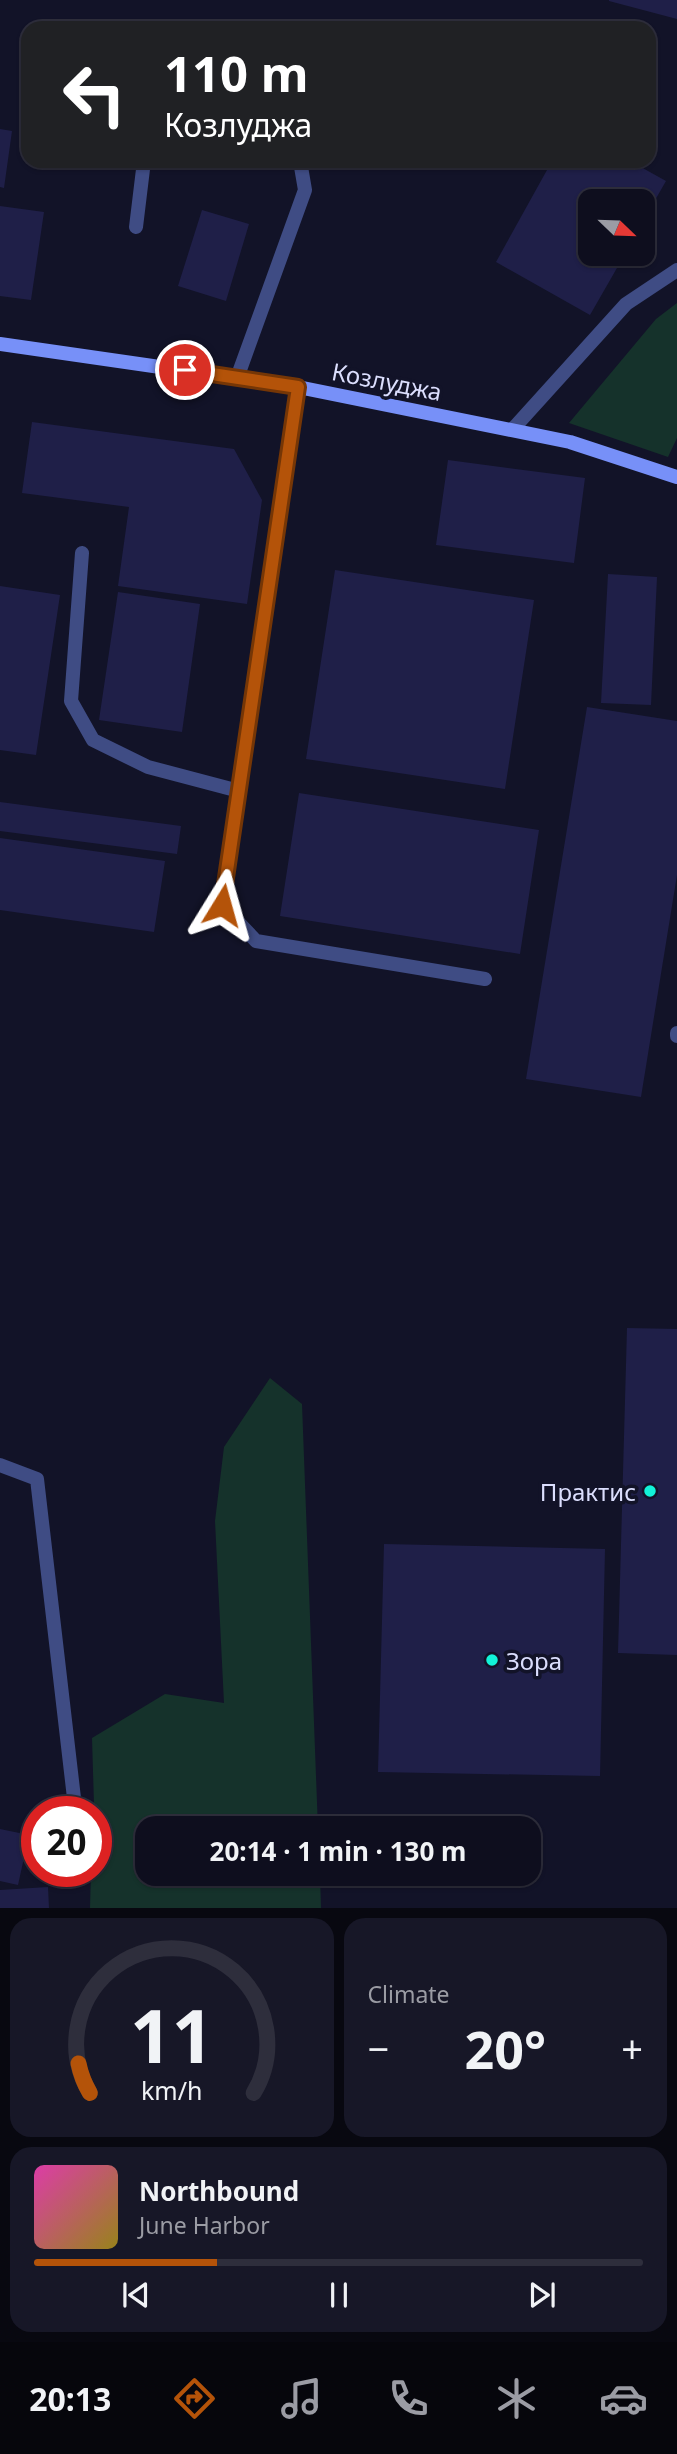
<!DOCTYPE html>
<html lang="en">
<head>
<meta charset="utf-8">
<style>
  body { margin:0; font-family:"Noto Sans",sans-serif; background:#171727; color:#f1f3f6; height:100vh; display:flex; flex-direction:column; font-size:26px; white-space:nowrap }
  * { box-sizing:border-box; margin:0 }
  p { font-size:23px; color:#9b9ca4 }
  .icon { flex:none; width:38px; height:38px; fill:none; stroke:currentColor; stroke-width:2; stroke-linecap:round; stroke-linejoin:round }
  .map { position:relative; height:1908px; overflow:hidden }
  .sheet { display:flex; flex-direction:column; gap:10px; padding:10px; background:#080810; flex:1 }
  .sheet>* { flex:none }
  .top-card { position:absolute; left:21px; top:21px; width:635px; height:147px; border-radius:21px; box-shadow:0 2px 5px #0004,0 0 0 2px #2e2e3c; background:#202124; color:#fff; overflow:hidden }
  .needle { width:46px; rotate:113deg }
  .buttons { position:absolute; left:578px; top:189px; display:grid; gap:14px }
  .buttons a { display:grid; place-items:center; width:77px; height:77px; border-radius:14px; background:#0e0e1e; box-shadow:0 2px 5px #0004,0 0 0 2px #2e2e3c; font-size:35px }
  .speed { position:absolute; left:21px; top:1796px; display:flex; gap:14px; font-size:35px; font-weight:700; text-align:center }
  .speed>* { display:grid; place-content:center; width:91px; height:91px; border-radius:50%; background:#0e0e1e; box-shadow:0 2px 5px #0004,0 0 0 2px #2e2e3c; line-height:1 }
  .speed .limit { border:10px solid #d22; background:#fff; color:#111 }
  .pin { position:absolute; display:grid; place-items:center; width:60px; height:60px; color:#fff; margin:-30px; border:4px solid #fff; border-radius:50%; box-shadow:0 2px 7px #0007 }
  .me { position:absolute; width:77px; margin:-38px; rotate:8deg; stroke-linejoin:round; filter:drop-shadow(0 0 5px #0008) }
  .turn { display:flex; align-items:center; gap:24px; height:147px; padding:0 28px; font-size:32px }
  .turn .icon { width:91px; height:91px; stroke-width:2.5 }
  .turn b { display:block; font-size:49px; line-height:60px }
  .big { font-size:52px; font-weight:700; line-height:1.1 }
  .sheet .tile { flex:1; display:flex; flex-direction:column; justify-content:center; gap:10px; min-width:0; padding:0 24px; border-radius:21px; background:#171727 }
  .sheet .dial { align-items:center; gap:0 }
  .dial svg { height:182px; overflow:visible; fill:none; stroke:#2e2e3c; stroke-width:7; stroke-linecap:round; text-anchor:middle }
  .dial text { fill:#f1f3f6; stroke:none }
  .song { display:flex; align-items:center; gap:21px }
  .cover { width:84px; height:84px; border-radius:10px; background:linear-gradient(135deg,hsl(320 70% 55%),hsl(50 70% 35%)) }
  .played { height:7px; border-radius:4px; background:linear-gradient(90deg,#b45309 30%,#2e2e3c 30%) }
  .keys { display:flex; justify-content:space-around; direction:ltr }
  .heat { display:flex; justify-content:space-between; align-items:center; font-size:38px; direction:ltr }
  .sheet .tiles { flex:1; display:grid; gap:10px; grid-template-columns:1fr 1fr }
  .tile:last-child { grid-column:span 2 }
  .trip { position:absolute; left:135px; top:1816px; width:406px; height:70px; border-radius:21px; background:#0e0e1e; box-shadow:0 2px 5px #0004,0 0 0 2px #2e2e3c; font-weight:700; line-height:70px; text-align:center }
  .menu { display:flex; height:112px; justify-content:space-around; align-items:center; background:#06060c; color:#9b9ca4 }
  .menu .icon { width:49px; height:49px }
  .menu .active { color:#b45309 }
  .menu b { font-size:32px; color:#f1f3f6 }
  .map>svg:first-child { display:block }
  .green { fill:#15322b }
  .building { fill:#1f1f48 }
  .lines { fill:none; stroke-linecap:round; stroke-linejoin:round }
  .lane { stroke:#3f4c84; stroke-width:14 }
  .secondary { stroke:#7790f8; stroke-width:14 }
  .route-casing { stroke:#753606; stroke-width:18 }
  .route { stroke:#b45309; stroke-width:12 }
  .poi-dot { fill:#12f2d8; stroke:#121328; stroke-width:2.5 }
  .labels { text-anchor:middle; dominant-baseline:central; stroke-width:7; stroke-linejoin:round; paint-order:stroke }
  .street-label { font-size:24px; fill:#dbdefd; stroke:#121328 }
  .poi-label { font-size:24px; fill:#dbdefd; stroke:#121328; text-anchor:end }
</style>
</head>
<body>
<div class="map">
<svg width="677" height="1908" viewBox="0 0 677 1908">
  <rect width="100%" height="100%" fill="#121328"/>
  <path class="green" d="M677,303V438L668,457L569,423L656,319Z
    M270,1378L302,1404L318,1829H147V1874H320L321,1908H90L91,1871H96L92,1738L165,1694L224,1703L215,1521L224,1447Z"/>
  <path class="building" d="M677,0V19L609,1V0Z
    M0,129L12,131L4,188L0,187Z
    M552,161H630L666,181L642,223V201H590V254H625L590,315L496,262Z
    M0,206L44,212L31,300L0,296Z
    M202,210L249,224L226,301L178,286Z
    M32,422L234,449L262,500L247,604L118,586L129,507L22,493Z
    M448,460L585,478L574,563L436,545Z
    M335,570L534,600L505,789L306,759Z
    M608,574L657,577L651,705L601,703Z
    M0,586L60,595L36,755L0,750Z
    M118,592L200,604L182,732L99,720Z
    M587,707L677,721V875L641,1097L526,1079Z
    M299,793L539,830L520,954L280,916Z
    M0,802L181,826L177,854L0,831Z
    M0,838L165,861L154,932L0,910Z
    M627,1328L677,1329V1655L618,1653Z
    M384,1544L605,1549L600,1776L378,1772Z
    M0,1829L29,1835L18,1885L0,1881Z
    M48,1887L49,1908H0V1890Z"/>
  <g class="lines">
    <path class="lane" d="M136,227L144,161
      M237,378L305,190L300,161
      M298,387L222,905L256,941L485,979
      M512,430L626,304L677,270
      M82,553L71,701L93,740L148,767L239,791
      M677,1036V1033
      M0,1465L37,1479L74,1798"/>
    <path class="secondary" d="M0,344L298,387L570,442L677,477"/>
  </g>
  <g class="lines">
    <defs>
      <path id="route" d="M185,370L298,387L222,905"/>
    </defs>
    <use href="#route" class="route-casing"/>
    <use href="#route" class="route"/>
  </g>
  <g class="poi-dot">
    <circle cx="650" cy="1491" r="7"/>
    <circle cx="492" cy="1660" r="7"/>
  </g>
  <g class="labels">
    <g class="street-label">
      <text transform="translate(387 381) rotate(11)">Козлуджа</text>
    </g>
    <g class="poi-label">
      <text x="636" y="1491">Практис</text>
      <text x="506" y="1660" text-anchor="start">Зора</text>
    </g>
  </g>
</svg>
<div class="buttons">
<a><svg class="needle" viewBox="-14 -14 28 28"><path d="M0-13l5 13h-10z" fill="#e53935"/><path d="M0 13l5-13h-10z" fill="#9b9ca4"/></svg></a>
</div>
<div class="speed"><div class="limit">20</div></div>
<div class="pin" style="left:185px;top:370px;background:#d93025"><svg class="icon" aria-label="arrive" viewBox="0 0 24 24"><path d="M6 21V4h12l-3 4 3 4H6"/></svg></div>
<svg class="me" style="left:222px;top:905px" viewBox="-20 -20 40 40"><path d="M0-17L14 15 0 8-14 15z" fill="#b45309" stroke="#fff" stroke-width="4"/></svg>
<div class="trip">20:14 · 1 min · 130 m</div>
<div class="top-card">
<div class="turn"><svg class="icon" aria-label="left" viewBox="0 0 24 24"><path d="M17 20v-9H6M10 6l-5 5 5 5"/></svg><div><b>110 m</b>Козлуджа</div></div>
</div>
</div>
<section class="sheet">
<div class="tiles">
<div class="tile dial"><svg viewBox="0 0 100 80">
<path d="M14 69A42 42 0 1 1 86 69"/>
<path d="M14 69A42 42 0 0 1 9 56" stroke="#b45309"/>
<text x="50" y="56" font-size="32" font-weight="700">11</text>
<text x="50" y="72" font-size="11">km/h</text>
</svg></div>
<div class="tile"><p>Climate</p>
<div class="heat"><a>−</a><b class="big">20°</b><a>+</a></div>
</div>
<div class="tile">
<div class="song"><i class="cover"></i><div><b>Northbound</b><p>June Harbor</p></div></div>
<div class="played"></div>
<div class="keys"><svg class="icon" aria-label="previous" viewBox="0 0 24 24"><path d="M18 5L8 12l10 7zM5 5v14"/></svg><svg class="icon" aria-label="pause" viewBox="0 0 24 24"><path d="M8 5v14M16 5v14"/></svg><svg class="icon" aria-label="next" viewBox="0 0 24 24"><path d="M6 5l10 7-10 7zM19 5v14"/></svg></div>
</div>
</div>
</section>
<nav class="menu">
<b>20:13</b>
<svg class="icon active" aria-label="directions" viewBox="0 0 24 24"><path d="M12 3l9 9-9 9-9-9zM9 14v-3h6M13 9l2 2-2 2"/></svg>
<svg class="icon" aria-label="music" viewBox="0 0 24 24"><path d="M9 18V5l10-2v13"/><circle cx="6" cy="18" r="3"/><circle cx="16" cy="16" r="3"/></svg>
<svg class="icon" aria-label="phone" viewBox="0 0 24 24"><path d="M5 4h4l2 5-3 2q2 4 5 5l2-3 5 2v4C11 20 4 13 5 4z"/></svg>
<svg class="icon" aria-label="climate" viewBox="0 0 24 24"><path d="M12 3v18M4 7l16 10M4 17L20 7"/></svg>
<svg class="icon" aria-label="car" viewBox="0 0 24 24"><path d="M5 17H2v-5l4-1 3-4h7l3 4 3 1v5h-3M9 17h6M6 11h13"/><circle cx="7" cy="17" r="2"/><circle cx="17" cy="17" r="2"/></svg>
</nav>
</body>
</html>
